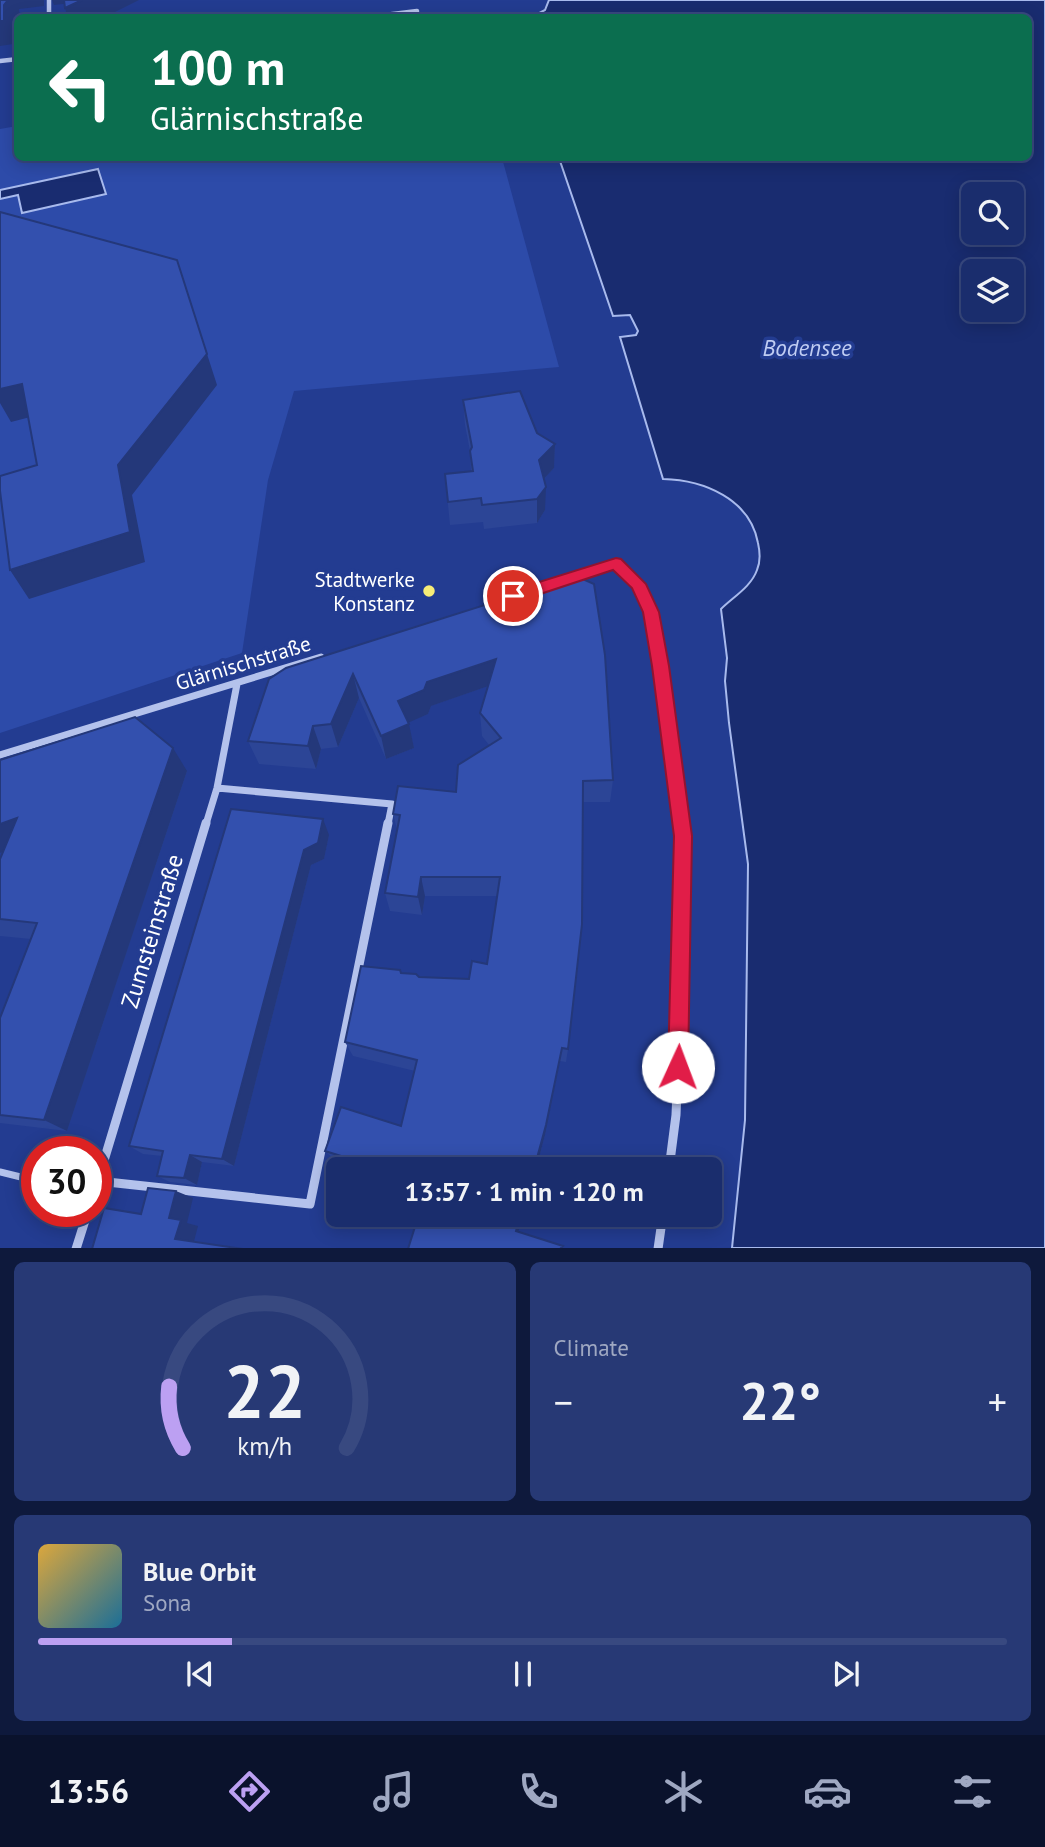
<!DOCTYPE html>
<html lang="en">
<head>
<meta charset="utf-8">
<style>
  body { margin:0; font-family:"PT Sans",sans-serif; background:#273975; color:#f1f3f6; height:100vh; display:flex; flex-direction:column; font-size:26px; white-space:nowrap }
  * { box-sizing:border-box; margin:0 }
  p { font-size:23px; color:#9fa8c2 }
  .icon { flex:none; width:38px; height:38px; fill:none; stroke:currentColor; stroke-width:2; stroke-linecap:round; stroke-linejoin:round }
  .map { position:relative; height:1248px; overflow:hidden }
  .details { display:flex; flex-direction:column; gap:14px; padding:14px; background:#0e193c; flex:1 }
  .details>* { flex:none }
  .hud { position:absolute; left:14px; top:14px; width:1018px; height:147px; border-radius:10px; box-shadow:0 4px 18px #0003,0 0 0 2px #384980; background:#0b6e4f; color:#fff; overflow:hidden }
  .buttons { position:absolute; left:961px; top:182px; display:grid; gap:14px }
  .buttons a { display:grid; place-items:center; width:63px; height:63px; border-radius:10px; background:#1a2d6d; box-shadow:0 4px 18px #0003,0 0 0 2px #384980; font-size:35px }
  .speed { position:absolute; left:21px; top:1136px; display:flex; gap:14px; font-size:35px; font-weight:700; text-align:center }
  .speed>* { display:grid; place-content:center; width:91px; height:91px; border-radius:50%; background:#1a2d6d; box-shadow:0 4px 18px #0003,0 0 0 2px #384980; line-height:1 }
  .speed .limit { border:10px solid #d22; background:#fff; color:#111 }
  .pin { position:absolute; display:grid; place-items:center; width:60px; height:60px; color:#fff; margin:-30px; border:4px solid #fff; border-radius:50%; box-shadow:0 2px 7px #0007 }
  .me { position:absolute; width:77px; margin:-38px; rotate:2deg; stroke-linejoin:round; filter:drop-shadow(0 0 5px #0008) }
  .turn { display:flex; align-items:center; gap:24px; height:147px; padding:0 21px; font-size:32px }
  .turn .icon { width:91px; height:91px; stroke-width:2.5 }
  .turn b { display:block; font-size:49px; line-height:60px }
  .big { font-size:52px; font-weight:700; line-height:1.1 }
  .details .card { flex:1; display:flex; flex-direction:column; justify-content:center; gap:10px; min-width:0; padding:0 24px; border-radius:10px; background:#273975 }
  .details .dial { align-items:center; gap:0 }
  .dial svg { height:182px; overflow:visible; fill:none; stroke:#384980; stroke-width:7; stroke-linecap:round; text-anchor:middle }
  .dial text { fill:#f1f3f6; stroke:none }
  .song { display:flex; align-items:center; gap:21px }
  .cover { width:84px; height:84px; border-radius:10px; background:linear-gradient(135deg,hsl(40 70% 55%),hsl(200 70% 35%)) }
  .played { height:7px; border-radius:4px; background:linear-gradient(90deg,#bca0f2 20%,#384980 20%) }
  .keys { display:flex; justify-content:space-around; direction:ltr }
  .heat { display:flex; justify-content:space-between; align-items:center; font-size:38px; direction:ltr }
  .details .tiles { flex:1; display:grid; gap:14px; grid-template-columns:1fr 1fr }
  .card:last-child { grid-column:span 2 }
  .trip { position:absolute; left:326px; top:1157px; width:396px; height:70px; border-radius:10px; background:#1a2d6d; box-shadow:0 4px 18px #0003,0 0 0 2px #384980; font-weight:700; line-height:70px; text-align:center }
  .dock { display:flex; height:112px; justify-content:space-around; align-items:center; background:#0a122c; color:#9fa8c2 }
  .dock .icon { width:49px; height:49px }
  .dock .current { color:#bca0f2 }
  .dock b { font-size:32px; color:#f1f3f6 }
  .map>svg:first-child { display:block }
  .green { fill:#2d4ba9 }
  .water { fill:#192c70; stroke:#a8baed; stroke-width:2; fill-rule:evenodd }
  .lines { fill:none; stroke-linecap:round; stroke-linejoin:round }
  .lane { stroke:#b4c2ec; stroke-width:7 }
  .street-far2 { stroke:#b4c2ec; stroke-width:4.5 }
  .street-far1 { stroke:#b4c2ec; stroke-width:7 }
  .street { stroke:#b4c2ec; stroke-width:9 }
  .wall { fill:#2c4596 }
  .shaded-wall { fill:#24387a }
  .building { fill:#3350ae; stroke:#24387a; stroke-width:2 }
  .route { fill:#e11d48; stroke:#92132f; stroke-width:2 }
  .poi-dot { fill:#f7ed77; stroke:#233c91; stroke-width:2.5 }
  .labels { text-anchor:middle; dominant-baseline:central; stroke-width:7; stroke-linejoin:round; paint-order:stroke }
  .poi-label { font-size:21px; fill:#fff; stroke:#233c91; text-anchor:end }
  .street-label { font-size:21px; fill:#fff; stroke:#233c91 }
  .water-label { font-size:23px; font-style:italic; fill:#c0cdf3; stroke:#233c91 }
  .near-street-label { font-size:24px; fill:#fff; stroke:#233c91 }
</style>
</head>
<body>
<div class="map">
<svg width="1045" height="1249" viewBox="0 0 1045 1249">
  <rect width="100%" height="100%" fill="#233c91"/>
  <path class="green" d="M17,126L18,158H502L559,367L294,391L268,480L242,653L0,733V129Z"/>
  <path class="water" d="M549,0H1045V1248H732L745,1120L748,864L729,723L725,681L727,658L721,609C733,597 751,587 757,570C761,561 760,552 758,543C750,499 704,480 663,479L620,337L636,335L638,331L630,315L613,316L559,158H1029V18L532,17L545,10ZM973,194H1012V233H973ZM973,271H1012V310H973Z
    M98,169L106,194L22,213L18,195L0,199V190Z"/>
  <g class="lines">
    <path class="lane" d="M0,1172L37,1181"/>
    <path class="street-far2" d="M49,0V18
      M360,18L417,11
      M0,61L18,59"/>
    <path class="street-far1" d="M569,578L616,564L638,584L651,612L661,666L682,824
      M0,755L321,657
      M217,788L392,804L388,824
      M206,824L217,788L237,684"/>
    <path class="street" d="M669,1169L676,1115L682,972L681,823
      M98,1181L310,1204L388,823
      M96,1187L206,823
      M76,1249L88,1211
      M658,1249L663,1214"/>
  </g>
  <path class="wall" d="M463,400L537,433L555,444L554,468L544,479L545,510L537,523L484,529L483,522L450,525L445,474L471,471L470,451L465,425Z
    M576,576L613,780L610,802H583L568,1049L566,1062L560,1061L545,1135L536,1169H364L335,1160L325,1151L401,1126L415,1071L353,1056L345,1042L401,973L419,977L469,979L487,964L497,896H425L422,915L390,911L385,893L397,829L393,814L456,792L489,745L482,736L480,713L488,686L431,706L428,714L408,722L414,748L386,759L359,698L338,747L321,749L316,769L259,764L248,741L269,679Z
    M0,760L187,771L67,1131L0,1123V1018L31,939L0,936V859L3,852L0,853Z
    M329,835L324,859L311,865L234,1166L202,1162L197,1185L170,1182L157,1176L162,1156L143,1154L129,1146Z"/>
  <path class="shaded-wall" d="M8,0H44V6L19,9L20,18H18V23L13,29V44L0,46V21L4,5Z
    M52,0H70L71,3L54,5Z
    M82,0H139L103,18H68L65,8Z
    M207,354L217,385L132,495L145,562L29,599L10,570L118,465Z
    M22,384L38,415L11,422L0,403V389Z
    M555,444L554,468L539,484V460Z
    M546,487L545,510L537,523V499Z
    M496,659L497,683L431,706L428,714L403,725L398,701L427,682Z
    M353,674L359,698L338,747L331,724Z
    M409,724L414,748L386,759L381,736Z
    M313,726L321,749L316,769L308,746Z
    M173,748L187,771L67,1131L44,1120Z
    M17,818L38,840L0,853V824Z
    M323,819L329,835L324,859L311,865L234,1166L222,1159L304,850Z
    M421,877L425,896L422,915L418,897Z
    M562,1048L545,1135L536,1169H534Z
    M190,1155L202,1162L197,1185L184,1178Z
    M176,1191L193,1198L187,1223L198,1226L193,1245L175,1239L169,1218Z
    M521,1214H523L517,1237L516,1231Z"/>
  <path class="building" d="M0,0H8L4,5V21H0Z
    M64,0H82L65,8Z
    M0,212L177,260L207,354L118,465L130,532L10,570L0,491V476L37,465L22,384L0,389Z
    M520,391L537,433L555,444L539,460L546,487L537,499L482,505L481,498L448,502L445,474L473,471L470,451L472,447L463,400Z
    M576,576L594,584L605,655L613,780L583,781L582,924L568,1049L562,1048L546,1125L534,1169H383L325,1151L341,1107L401,1126L417,1060L345,1042L361,966L400,970L401,973L416,974L419,977L469,979L472,961L487,964L500,877H421L418,897L385,893L400,815L393,814L398,786L456,792L458,765L501,738L480,713L496,659L427,682L424,690L398,701L409,724L381,736L353,674L331,724L313,726L308,746L248,741L269,679L286,668Z
    M135,717L173,748L44,1120L0,1115V1018L37,923L0,919V859L17,818L0,824V760Z
    M231,809L323,819L318,843L304,850L222,1159L190,1155L184,1178L157,1176L163,1151L129,1146Z
    M148,1188L176,1191L169,1218L181,1220L175,1239L243,1249H92L104,1208L141,1214Z
    M419,1214H521L516,1231L563,1246L560,1249H408Z"/>
  <path class="route" d="M616,558L621,559L646,584L659,612L669,666L692,836L688,1067L685,1075L678,1078L671,1075L668,1067L674,836L652,666L643,612L632,588L613,570L513,603L505,596L507,592Z"/>
  <circle class="poi-dot" cx="429" cy="591" r="7"/>
  <g class="labels">
    <g class="poi-label">
      <text x="415" y="579">Stadtwerke<tspan x="415" dy="24">Konstanz</tspan></text>
    </g>
    <g class="street-label">
      <text transform="translate(243 663) rotate(-17)">Glärnischstraße</text>
    </g>
    <g class="water-label">
      <text x="807" y="347">Bodensee</text>
    </g>
    <g class="near-street-label">
      <text transform="translate(152 931) rotate(-73)">Zumsteinstraße</text>
    </g>
  </g>
</svg>
<div class="buttons">
<a><svg class="icon" aria-label="search" viewBox="0 0 24 24"><circle cx="10" cy="10" r="6"/><path d="M15 15l6 6"/></svg></a>
<a><svg class="icon" aria-label="layers" viewBox="0 0 24 24"><path d="M12 4l9 5-9 5-9-5zM3 14l9 5 9-5"/></svg></a>
</div>
<div class="speed"><div class="limit">30</div></div>
<div class="pin" style="left:513px;top:596px;background:#d93025"><svg class="icon" aria-label="arrive" viewBox="0 0 24 24"><path d="M6 21V4h12l-3 4 3 4H6"/></svg></div>
<svg class="me" style="left:678px;top:1067px" viewBox="-20 -20 40 40"><circle r="19" fill="#fff"/><path d="M0-13L10 11 0 6-10 11z" fill="#e11d48"/></svg>
<div class="trip">13:57 · 1 min · 120 m</div>
<div class="hud">
<div class="turn"><svg class="icon" aria-label="left" viewBox="0 0 24 24"><path d="M17 20v-9H6M10 6l-5 5 5 5"/></svg><div><b>100 m</b>Glärnischstraße</div></div>
</div>
</div>
<section class="details">
<div class="tiles">
<div class="card dial"><svg viewBox="0 0 100 80">
<path d="M14 69A42 42 0 1 1 86 69"/>
<path d="M14 69A42 42 0 0 1 8 42" stroke="#bca0f2"/>
<text x="50" y="56" font-size="32" font-weight="700">22</text>
<text x="50" y="72" font-size="11">km/h</text>
</svg></div>
<div class="card"><p>Climate</p>
<div class="heat"><a>−</a><b class="big">22°</b><a>+</a></div>
</div>
<div class="card">
<div class="song"><i class="cover"></i><div><b>Blue Orbit</b><p>Sona</p></div></div>
<div class="played"></div>
<div class="keys"><svg class="icon" aria-label="previous" viewBox="0 0 24 24"><path d="M18 5L8 12l10 7zM5 5v14"/></svg><svg class="icon" aria-label="pause" viewBox="0 0 24 24"><path d="M8 5v14M16 5v14"/></svg><svg class="icon" aria-label="next" viewBox="0 0 24 24"><path d="M6 5l10 7-10 7zM19 5v14"/></svg></div>
</div>
</div>
</section>
<nav class="dock">
<b>13:56</b>
<svg class="icon current" aria-label="directions" viewBox="0 0 24 24"><path d="M12 3l9 9-9 9-9-9zM9 14v-3h6M13 9l2 2-2 2"/></svg>
<svg class="icon" aria-label="music" viewBox="0 0 24 24"><path d="M9 18V5l10-2v13"/><circle cx="6" cy="18" r="3"/><circle cx="16" cy="16" r="3"/></svg>
<svg class="icon" aria-label="phone" viewBox="0 0 24 24"><path d="M5 4h4l2 5-3 2q2 4 5 5l2-3 5 2v4C11 20 4 13 5 4z"/></svg>
<svg class="icon" aria-label="climate" viewBox="0 0 24 24"><path d="M12 3v18M4 7l16 10M4 17L20 7"/></svg>
<svg class="icon" aria-label="car" viewBox="0 0 24 24"><path d="M5 17H2v-5l4-1 3-4h7l3 4 3 1v5h-3M9 17h6M6 11h13"/><circle cx="7" cy="17" r="2"/><circle cx="17" cy="17" r="2"/></svg>
<svg class="icon" aria-label="filters" viewBox="0 0 24 24"><path d="M4 7h16M4 17h16"/><circle cx="9" cy="7" r="2"/><circle cx="15" cy="17" r="2"/></svg>
</nav>
</body>
</html>
